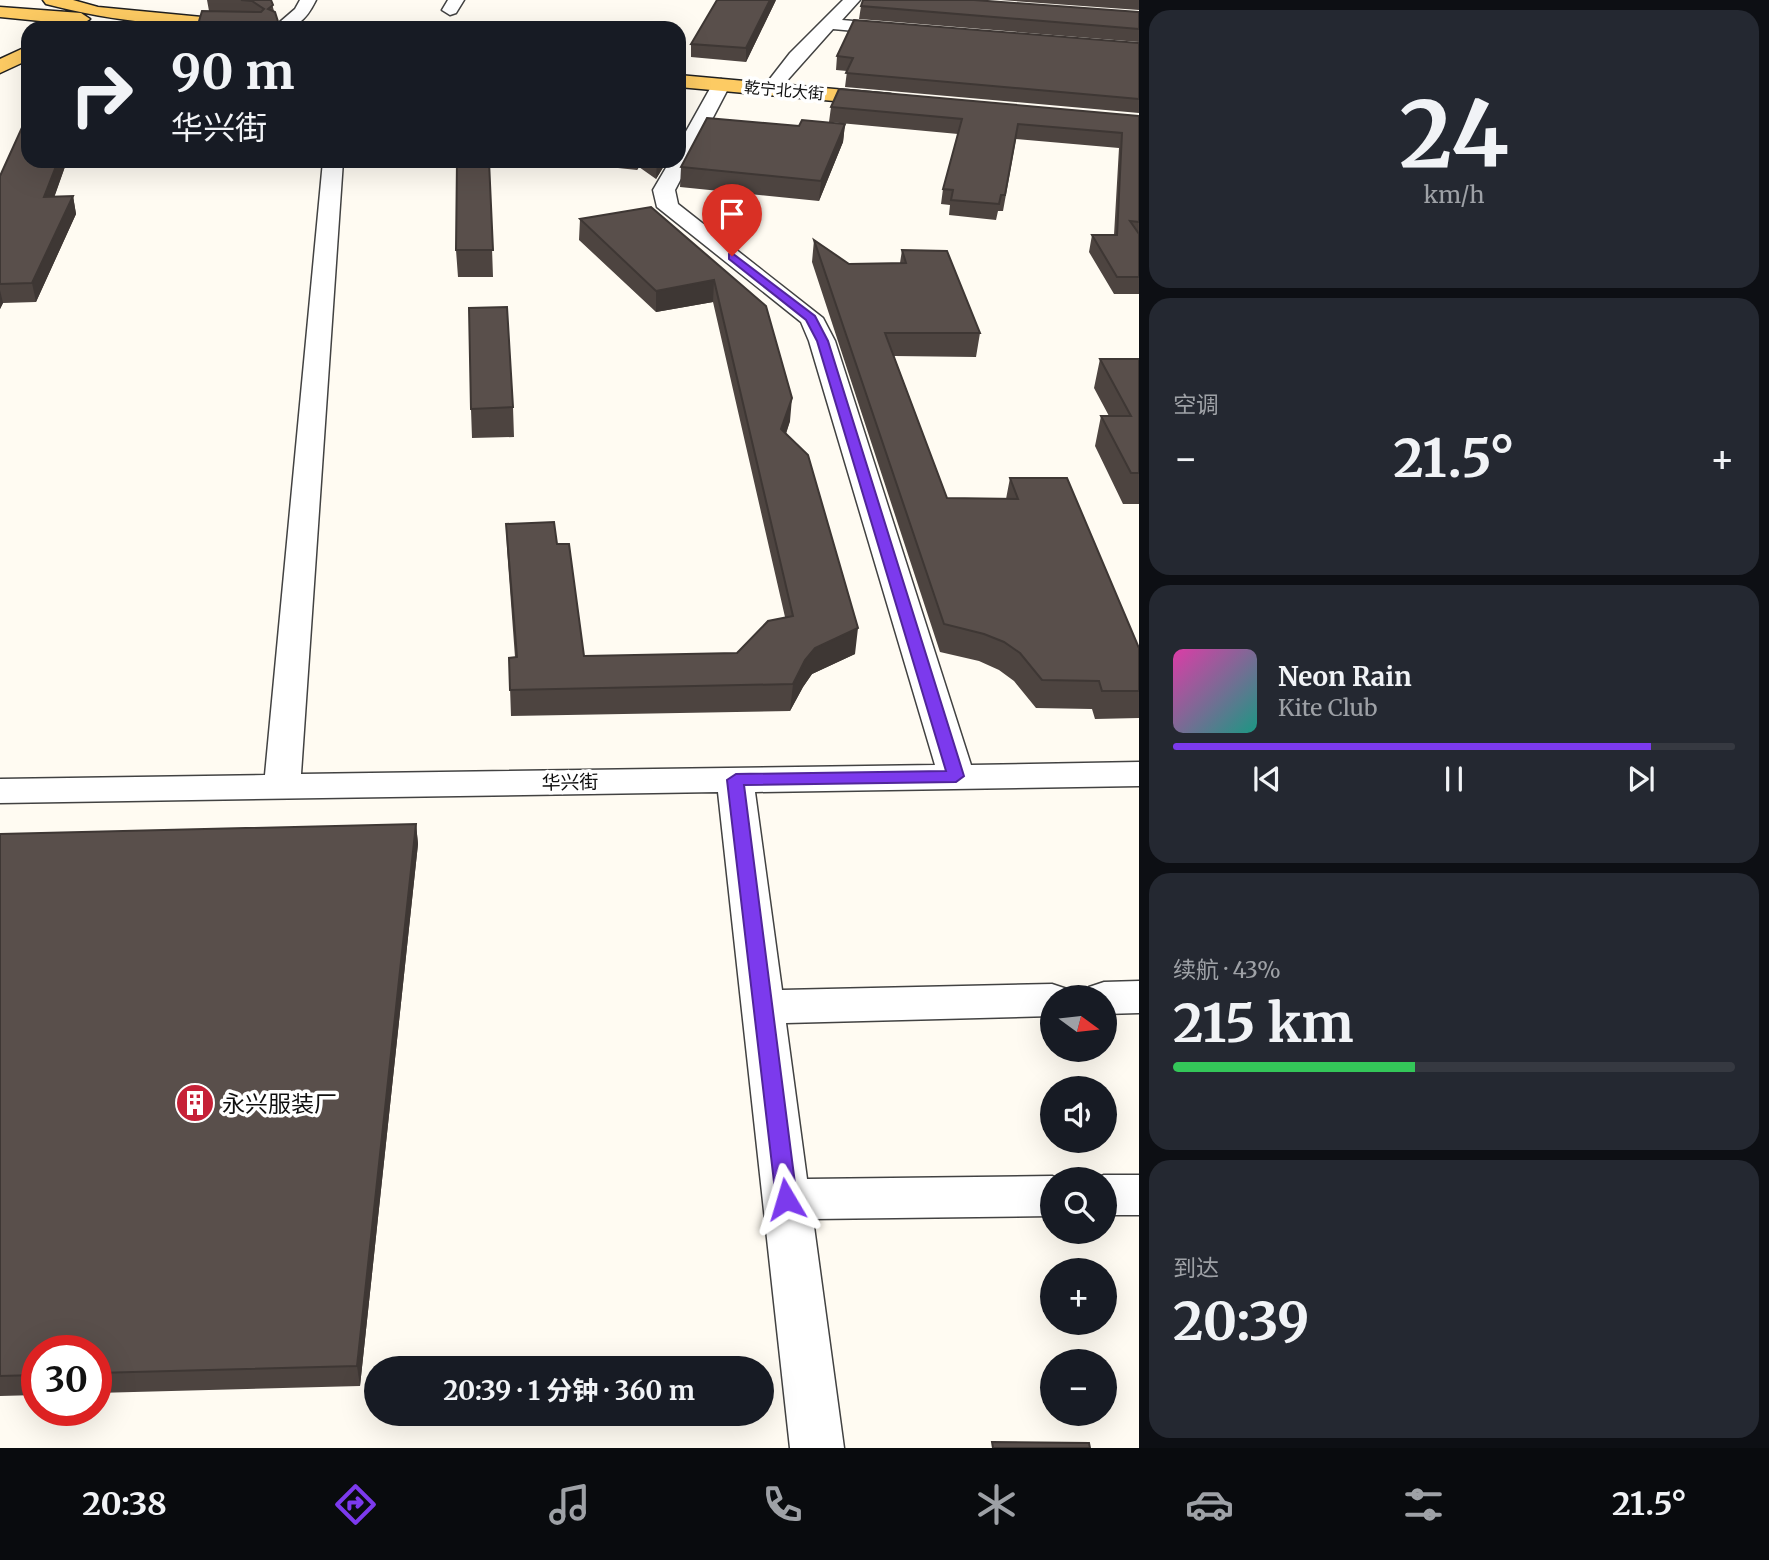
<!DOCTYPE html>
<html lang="zh">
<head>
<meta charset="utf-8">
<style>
  body { margin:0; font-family:Merriweather,"Noto Sans SC",serif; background:#242831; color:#f1f3f6; height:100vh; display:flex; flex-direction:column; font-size:26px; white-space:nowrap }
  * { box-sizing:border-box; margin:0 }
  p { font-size:23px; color:#9ea1a6 }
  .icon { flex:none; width:38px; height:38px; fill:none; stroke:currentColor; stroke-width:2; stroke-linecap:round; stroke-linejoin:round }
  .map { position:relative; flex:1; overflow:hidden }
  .side { display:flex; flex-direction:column; gap:10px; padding:10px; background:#0d0f14; width:630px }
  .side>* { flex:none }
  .banner { position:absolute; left:21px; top:21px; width:665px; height:147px; border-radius:21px; box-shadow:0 7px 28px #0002; background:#171b24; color:#f1f3f6; overflow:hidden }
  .needle { width:46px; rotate:105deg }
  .controls { position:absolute; left:1040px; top:985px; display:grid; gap:14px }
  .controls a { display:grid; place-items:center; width:77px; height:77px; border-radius:50%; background:#171b24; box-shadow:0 7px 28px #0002; font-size:35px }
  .speed { position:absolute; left:21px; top:1335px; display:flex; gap:14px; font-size:35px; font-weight:700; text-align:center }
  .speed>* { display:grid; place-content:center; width:91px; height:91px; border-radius:50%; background:#171b24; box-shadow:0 7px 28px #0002; line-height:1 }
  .speed .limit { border:10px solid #d22; background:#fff; color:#111 }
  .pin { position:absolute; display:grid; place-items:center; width:60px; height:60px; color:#fff; margin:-72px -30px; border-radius:50% 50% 50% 0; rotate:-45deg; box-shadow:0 0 7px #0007 }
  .pin .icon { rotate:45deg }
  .me { position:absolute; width:77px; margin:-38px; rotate:353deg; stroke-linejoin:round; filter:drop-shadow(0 0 5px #0008) }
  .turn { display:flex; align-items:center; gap:24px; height:147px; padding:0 35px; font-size:32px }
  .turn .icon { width:91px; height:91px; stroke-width:2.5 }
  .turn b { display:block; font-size:49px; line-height:60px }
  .big { font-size:52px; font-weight:700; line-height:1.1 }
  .side .card { flex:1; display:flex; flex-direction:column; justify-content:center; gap:10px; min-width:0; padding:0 24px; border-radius:21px; background:#242831 }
  .side .dial { align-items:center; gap:0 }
  .dial b { font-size:91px; line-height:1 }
  .song { display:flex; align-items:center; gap:21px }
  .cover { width:84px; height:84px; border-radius:10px; background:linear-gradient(135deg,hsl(320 70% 55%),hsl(170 70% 35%)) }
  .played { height:7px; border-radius:4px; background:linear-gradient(90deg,#7c3aed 85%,#363941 85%) }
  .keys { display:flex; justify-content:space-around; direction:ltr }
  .heat { display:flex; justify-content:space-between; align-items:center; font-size:38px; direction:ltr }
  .charge { height:10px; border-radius:5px; background:linear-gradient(90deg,#34c759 43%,#363941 0) }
  .trip { position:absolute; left:364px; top:1356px; width:410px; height:70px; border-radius:35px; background:#171b24; box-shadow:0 7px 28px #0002; font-weight:700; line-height:70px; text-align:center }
  .tabs { display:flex; height:112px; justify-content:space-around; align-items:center; background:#090b0e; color:#9ea1a6 }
  .tabs .icon { width:49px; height:49px }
  .tabs .on { color:#7c3aed }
  .tabs b { font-size:32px; color:#f1f3f6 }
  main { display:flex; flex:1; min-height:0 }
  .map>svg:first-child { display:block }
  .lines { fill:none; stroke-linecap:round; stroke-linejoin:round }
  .minor-casing { stroke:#424242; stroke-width:3 }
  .major-casing { stroke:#202020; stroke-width:3 }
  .minor { fill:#fff; fill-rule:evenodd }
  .major { fill:#fdcb63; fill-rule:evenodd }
  .wall { fill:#4d4440 }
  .shaded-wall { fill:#3e3734 }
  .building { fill:#594f4b; stroke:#3e3734; stroke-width:2 }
  .route { fill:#7c3aed; stroke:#51269a; stroke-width:2 }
  .labels { text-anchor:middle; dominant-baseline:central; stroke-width:7; stroke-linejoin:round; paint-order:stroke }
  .far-street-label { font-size:16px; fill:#0f0f0f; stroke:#fff }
  .street-label { font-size:19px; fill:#0f0f0f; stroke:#fff }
  .near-poi-label { font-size:23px; fill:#0f0f0f; stroke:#fff; text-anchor:start }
</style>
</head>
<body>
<main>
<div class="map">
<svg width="1139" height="1448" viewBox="0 0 1139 1448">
  <rect width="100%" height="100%" fill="#fffbf2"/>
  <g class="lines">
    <defs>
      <path id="minor" d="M300,0H316C305,22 297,28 273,28L295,9Z
        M448,0H464L456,13L450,15L442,10Z
        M843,0H860L842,20L898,25L906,30L898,35L833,29L784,84H772L769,80L790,53Z
        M721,79L730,85L675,190L678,204L823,318L835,341L971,765L1139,762V786L755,792L782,990L1052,984L1067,989L1072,998H1052V1016L786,1023L807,1179L1052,1176L1062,1180H1052V1216L813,1219L844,1448H790L718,792L0,803V779L265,775L323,161H343L301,774L935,765L809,341L801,322L657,207L653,190L670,161H679V144L712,85Z
        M1139,981V1013L1104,1014V998H1083L1089,987L1104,982Z
        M1104,1175H1139V1215H1104V1180H1091Z"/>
      <path id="major" d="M43,0H73L98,7L254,22L263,28C188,28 118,23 46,4Z
        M0,7L81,13L90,19L81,25L0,17Z
        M28,46V60L0,73V59Z
        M679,75L890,94L897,96L900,100L897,104L890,106L679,87Z"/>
    </defs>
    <use href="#minor" class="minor-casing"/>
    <use href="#major" class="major-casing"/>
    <use href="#minor" class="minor"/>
    <use href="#major" class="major"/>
  </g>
  <path class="wall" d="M207,0H271L274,11L280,28L209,11Z
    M776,0L746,62L691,57V44Z
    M1000,0H1139V10Z
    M861,6L1139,12V42L859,19Z
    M1139,43V113L845,87L847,71L836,70L837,56Z
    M831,107L1139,116V294H1114L1089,252L1092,235H1114L1119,148L1016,139L1003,211H998L996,220L949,215L950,205L941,204L943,189L958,134L829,122Z
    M845,124L843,142L819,201L680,187L681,167L799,126Z
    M67,161L54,197L73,196L76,214L36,302L3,303L0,309V176Z
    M489,161L493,277H458L456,250Z
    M599,161H667L656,179L639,167L637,170L599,166Z
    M651,207L766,306L790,421L786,434L855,654L812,674L803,687L790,711L511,716L509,658L515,657L507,549L506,524L557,544L584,656L737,653L785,617L713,302L656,312L579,240L580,219Z
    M814,240L849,264L900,263L902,250L980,333L976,357L894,356L947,498L1006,499L1010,478L1139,648V718L1095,719L1092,709L1036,708L1014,681L999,670L979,661L940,652L812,262Z
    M1100,359H1139V504H1123L1095,446L1101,416H1109L1094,388Z
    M513,407L514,437L472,438L471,409Z
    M416,824L418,844L360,1386L96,1393V1351H37V1395L0,1396V834Z"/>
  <path class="shaded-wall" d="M770,0H776L746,62V48Z
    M681,101L680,115L683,110L682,134L679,139V103Z
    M845,124L843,142L819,201L821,181Z
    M58,161H67L48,215L44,197Z
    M637,161H639V167L637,170Z
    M657,161H667L656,179Z
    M73,196L76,214L36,302L32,283Z
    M714,280L713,302L656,312V291Z
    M0,290L3,303L0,309Z
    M792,398L790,421L779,453L781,429Z
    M858,628L855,654L812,674L803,687L790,711L793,684L805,660L815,648Z
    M416,824L418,844L360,1386L357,1366Z"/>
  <path class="building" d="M241,0H271L273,5L268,9L275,12L280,28H197L202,11L261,12L264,9L252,1Z
    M717,0H770L746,48L691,44Z
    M863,0H974L1139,12V29L861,6Z
    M854,20L1139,43V99L846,73L853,58L837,56Z
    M839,89L1139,116V222L1130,221L1139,234V277H1117L1092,235H1117L1122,133L1018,124L1005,195H1001L999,204L951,200L953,190L943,189L962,119L831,107Z
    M28,111V161H58L44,197L73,196L32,283L0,284V176L25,121Z
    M707,118L799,126L802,120L845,124L821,181L681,167Z
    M457,161H489L493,250H456Z
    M651,207L766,306L792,398L781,429L808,455L858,628L815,648L805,660L793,684L510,690L509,658L517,657L506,524L554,522L557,544H569L584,656L737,653L768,621L793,616L714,280L656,291L580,219Z
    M814,240L849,264L906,263L902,250L947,251L980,333H885L947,498L1018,499L1010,478H1067L1139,648V691H1102L1099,681L1042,680L1020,653L1004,642L984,634L944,624Z
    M507,307L513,407L471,409L469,308Z
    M1100,359H1139V473H1131L1101,416H1131Z
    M416,824L357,1366L96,1373V1351H37V1375L0,1376V834Z
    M992,1442L1089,1443L1090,1448H993Z"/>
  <path class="route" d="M732,253L815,316L828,341L964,776L956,782L744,785L797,1199L794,1206L786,1209L779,1206L776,1199L727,780L736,774L946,771L817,341L806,320L729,259V254Z"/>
  <defs>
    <symbol id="building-disc" viewBox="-11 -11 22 22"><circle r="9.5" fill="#c62137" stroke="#fff"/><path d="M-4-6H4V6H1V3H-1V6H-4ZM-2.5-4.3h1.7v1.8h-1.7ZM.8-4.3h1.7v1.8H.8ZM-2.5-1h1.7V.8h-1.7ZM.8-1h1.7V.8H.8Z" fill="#fff"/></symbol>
  </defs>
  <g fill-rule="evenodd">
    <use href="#building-disc" x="173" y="1081" width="44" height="44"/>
  </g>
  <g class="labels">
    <g class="far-street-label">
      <text transform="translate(784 90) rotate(5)">乾宁北大街</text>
    </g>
    <g class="street-label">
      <text transform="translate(570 782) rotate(-1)">华兴街</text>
    </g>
    <g class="near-poi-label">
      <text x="222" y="1103">永兴服装厂</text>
    </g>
  </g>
</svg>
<div class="controls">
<a><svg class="needle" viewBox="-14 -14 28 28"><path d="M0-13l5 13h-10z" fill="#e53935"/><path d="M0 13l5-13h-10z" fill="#9ea1a6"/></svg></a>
<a><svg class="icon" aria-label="sound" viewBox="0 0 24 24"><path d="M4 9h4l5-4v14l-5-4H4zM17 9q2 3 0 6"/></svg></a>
<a><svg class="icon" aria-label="search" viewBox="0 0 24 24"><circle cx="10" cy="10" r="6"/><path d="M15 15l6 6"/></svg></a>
<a>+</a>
<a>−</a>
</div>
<div class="speed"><div class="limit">30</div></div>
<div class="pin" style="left:732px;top:256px;background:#d93025"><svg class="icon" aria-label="arrive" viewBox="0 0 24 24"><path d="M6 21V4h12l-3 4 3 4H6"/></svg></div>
<svg class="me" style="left:786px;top:1199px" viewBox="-20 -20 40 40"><path d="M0-17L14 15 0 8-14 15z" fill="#7c3aed" stroke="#fff" stroke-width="4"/></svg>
<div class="trip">20:39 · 1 分钟 · 360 m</div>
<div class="banner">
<div class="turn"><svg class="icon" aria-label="right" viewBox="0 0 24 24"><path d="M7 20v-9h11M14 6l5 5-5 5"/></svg><div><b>90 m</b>华兴街</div></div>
</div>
</div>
<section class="side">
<div class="card dial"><b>24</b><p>km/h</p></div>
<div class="card"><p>空调</p>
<div class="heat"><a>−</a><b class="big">21.5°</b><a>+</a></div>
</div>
<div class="card">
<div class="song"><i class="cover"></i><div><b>Neon Rain</b><p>Kite Club</p></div></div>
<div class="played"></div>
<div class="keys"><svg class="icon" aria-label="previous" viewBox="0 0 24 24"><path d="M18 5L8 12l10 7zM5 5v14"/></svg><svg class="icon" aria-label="pause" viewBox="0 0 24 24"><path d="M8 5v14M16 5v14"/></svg><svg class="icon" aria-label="next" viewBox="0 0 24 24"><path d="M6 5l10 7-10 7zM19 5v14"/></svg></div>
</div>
<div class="card"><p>续航 · 43%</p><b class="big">215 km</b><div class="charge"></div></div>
<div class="card"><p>到达</p><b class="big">20:39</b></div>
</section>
</main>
<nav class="tabs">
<b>20:38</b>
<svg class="icon on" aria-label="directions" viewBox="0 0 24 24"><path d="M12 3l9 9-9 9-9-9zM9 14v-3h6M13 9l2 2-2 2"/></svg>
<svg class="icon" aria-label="music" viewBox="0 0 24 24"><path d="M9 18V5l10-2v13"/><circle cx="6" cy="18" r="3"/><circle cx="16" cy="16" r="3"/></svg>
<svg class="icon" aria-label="phone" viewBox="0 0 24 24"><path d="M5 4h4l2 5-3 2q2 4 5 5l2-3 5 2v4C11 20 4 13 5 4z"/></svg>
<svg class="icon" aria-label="climate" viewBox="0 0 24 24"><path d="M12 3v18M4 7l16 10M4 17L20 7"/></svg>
<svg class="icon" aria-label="car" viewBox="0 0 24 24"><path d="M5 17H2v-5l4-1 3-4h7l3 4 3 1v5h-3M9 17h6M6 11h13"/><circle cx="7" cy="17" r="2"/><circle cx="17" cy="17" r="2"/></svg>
<svg class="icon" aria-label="filters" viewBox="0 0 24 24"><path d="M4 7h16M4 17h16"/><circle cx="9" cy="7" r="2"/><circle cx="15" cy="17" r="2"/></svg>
<b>21.5°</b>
</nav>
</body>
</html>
